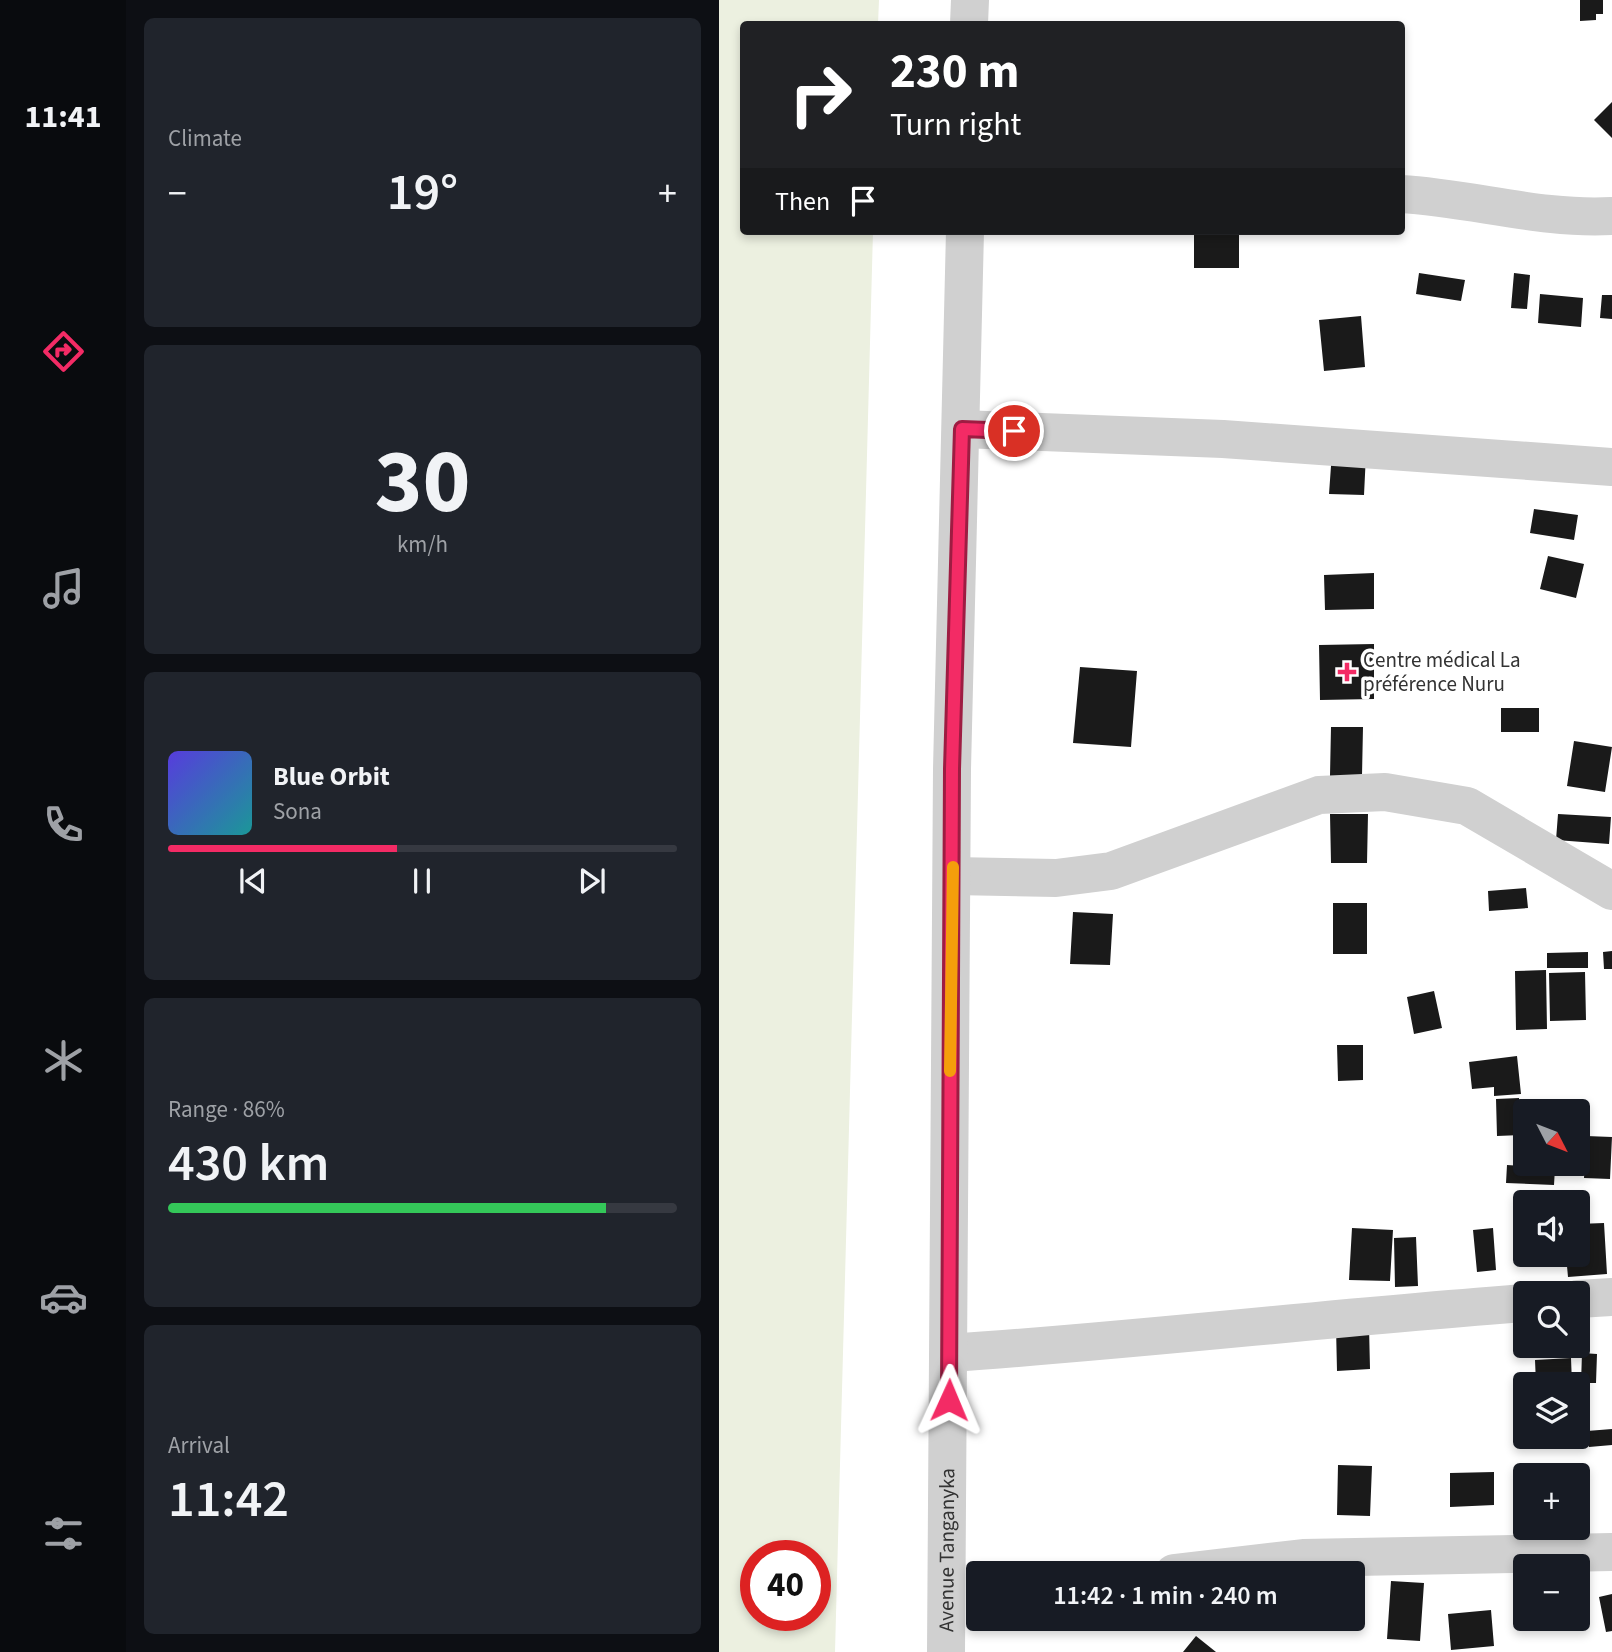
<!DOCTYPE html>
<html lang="en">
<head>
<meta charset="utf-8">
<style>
  body { margin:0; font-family:"Source Sans 3",sans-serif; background:#20242c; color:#f1f3f6; height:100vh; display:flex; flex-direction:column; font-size:26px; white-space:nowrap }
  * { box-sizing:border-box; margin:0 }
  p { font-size:23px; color:#9ea1a6 }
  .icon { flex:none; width:38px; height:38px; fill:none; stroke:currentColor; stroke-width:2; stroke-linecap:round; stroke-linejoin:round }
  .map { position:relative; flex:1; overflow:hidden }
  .details { display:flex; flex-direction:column; gap:18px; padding:18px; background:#0d0f14; width:593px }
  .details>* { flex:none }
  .top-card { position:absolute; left:21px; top:21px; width:665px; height:214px; border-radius:7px; box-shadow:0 4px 10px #0003; background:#202124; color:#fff; overflow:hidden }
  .needle { width:46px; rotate:132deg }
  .tools { position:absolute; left:794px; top:1099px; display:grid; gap:14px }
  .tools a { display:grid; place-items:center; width:77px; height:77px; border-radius:7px; background:#171b24; box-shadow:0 4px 10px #0003; font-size:35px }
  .speed { position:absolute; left:21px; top:1540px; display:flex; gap:14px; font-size:35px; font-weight:700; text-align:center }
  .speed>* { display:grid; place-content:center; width:91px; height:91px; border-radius:50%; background:#171b24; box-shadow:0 4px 10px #0003; line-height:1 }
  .speed .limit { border:10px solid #d22; background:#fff; color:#111 }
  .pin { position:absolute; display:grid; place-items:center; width:60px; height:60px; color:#fff; margin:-30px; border:4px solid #fff; border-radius:50%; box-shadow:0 2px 7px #0007 }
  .me { position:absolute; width:77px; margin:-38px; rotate:1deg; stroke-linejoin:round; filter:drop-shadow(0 0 5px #0008) }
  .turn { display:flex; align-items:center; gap:24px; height:147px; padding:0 35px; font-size:32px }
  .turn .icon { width:91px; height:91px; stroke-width:2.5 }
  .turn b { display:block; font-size:49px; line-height:60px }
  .then { display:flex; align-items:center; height:66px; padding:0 35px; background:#0003; gap:14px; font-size:26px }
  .big { font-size:52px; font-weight:600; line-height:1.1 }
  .details .tile { flex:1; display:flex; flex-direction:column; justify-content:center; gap:10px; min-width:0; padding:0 24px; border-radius:10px; background:#20242c }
  .details .dial { align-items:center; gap:0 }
  .dial b { font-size:91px; line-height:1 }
  .song { display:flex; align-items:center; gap:21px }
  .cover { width:84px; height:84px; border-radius:10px; background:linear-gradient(135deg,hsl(250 70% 55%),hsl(180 70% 35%)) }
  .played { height:7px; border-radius:4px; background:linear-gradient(90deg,#f32b65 45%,#363941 45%) }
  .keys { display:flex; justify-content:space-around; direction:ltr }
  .heat { display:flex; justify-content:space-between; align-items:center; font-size:38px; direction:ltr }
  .charge { height:10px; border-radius:5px; background:linear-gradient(90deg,#34c759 86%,#363941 0) }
  .trip { position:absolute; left:247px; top:1561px; width:399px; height:70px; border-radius:7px; background:#171b24; box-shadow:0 4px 10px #0003; font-weight:600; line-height:70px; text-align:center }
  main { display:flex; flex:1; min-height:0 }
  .tabs { display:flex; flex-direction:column; width:126px; justify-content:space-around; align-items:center; background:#090b0e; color:#9ea1a6 }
  .tabs .icon { width:49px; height:49px }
  .tabs .active { color:#f32b65 }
  .tabs b { font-size:32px; color:#f1f3f6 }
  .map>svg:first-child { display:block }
  .green { fill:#ecf0e0; fill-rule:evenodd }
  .building { fill:#1a1a1a }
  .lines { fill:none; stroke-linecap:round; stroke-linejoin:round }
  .minor { stroke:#d0d0d0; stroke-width:38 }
  .route-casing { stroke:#9e1c42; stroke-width:18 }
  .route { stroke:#f32b65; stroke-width:12 }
  .slow { stroke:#f59e0b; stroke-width:12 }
  .poi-dot { fill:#f32b65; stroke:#fff; stroke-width:2.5 }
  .labels { text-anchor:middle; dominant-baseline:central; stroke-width:7; stroke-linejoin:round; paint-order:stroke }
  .poi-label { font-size:21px; fill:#333; stroke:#fff; text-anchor:start }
  .street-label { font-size:21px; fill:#333; stroke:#fff }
</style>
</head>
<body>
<main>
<nav class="tabs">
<b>11:41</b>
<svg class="icon active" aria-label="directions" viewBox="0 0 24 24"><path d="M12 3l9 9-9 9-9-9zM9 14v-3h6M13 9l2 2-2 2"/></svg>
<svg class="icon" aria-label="music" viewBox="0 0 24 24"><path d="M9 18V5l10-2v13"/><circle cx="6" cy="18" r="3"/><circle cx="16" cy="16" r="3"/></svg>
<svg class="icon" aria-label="phone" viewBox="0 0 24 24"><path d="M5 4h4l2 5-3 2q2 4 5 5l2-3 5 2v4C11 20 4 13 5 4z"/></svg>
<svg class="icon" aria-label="climate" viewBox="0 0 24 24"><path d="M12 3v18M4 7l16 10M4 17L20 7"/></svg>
<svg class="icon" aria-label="car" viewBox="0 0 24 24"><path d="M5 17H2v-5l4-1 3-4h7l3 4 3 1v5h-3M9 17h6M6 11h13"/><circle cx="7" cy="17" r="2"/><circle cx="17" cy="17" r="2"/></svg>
<svg class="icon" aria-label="filters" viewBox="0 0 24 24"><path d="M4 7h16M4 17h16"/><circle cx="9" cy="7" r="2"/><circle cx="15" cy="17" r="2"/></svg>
</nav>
<section class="details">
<div class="tile"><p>Climate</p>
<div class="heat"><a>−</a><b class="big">19°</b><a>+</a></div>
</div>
<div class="tile dial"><b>30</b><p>km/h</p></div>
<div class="tile">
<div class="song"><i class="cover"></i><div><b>Blue Orbit</b><p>Sona</p></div></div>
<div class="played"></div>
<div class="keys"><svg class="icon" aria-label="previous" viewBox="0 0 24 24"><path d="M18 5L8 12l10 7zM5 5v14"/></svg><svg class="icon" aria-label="pause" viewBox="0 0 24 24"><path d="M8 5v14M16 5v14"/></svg><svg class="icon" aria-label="next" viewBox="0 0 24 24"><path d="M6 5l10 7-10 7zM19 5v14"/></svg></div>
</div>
<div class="tile"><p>Range · 86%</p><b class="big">430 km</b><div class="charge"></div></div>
<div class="tile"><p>Arrival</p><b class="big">11:42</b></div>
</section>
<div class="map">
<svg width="893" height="1652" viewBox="0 0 893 1652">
  <rect width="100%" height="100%" fill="#fff"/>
  <path class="green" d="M0,0H160L159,24H24V231H154L116,1652H0ZM37,1556H96V1615H37Z"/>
  <path class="building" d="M861,0H884V14H877V20L861,21Z
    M893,102V138L875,120Z
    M475,231H520V268H475Z
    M700,273L746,280L742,301L697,294Z
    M795,273L811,275L808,309L792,308Z
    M821,294L864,298L862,327L819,323Z
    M883,295H893V319L881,318Z
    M642,316L646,367L605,371L600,320Z
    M613,452L647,454L645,495L610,494Z
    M815,509L859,515L855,540L811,533Z
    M829,556L865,564L857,598L821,589Z
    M655,573V609L606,610L605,575Z
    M655,644V699L601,700L600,645Z
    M361,667L418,671L412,747L354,743Z
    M782,708H820V732H782Z
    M612,727H644L643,776H611Z
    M855,741L893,747L886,792L848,786Z
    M611,814H649L648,863H612Z
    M839,814L892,817L890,844L837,840Z
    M807,888L809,908L770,911L769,891Z
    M614,903H648V954H614Z
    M354,912L394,914L391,965L351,964Z
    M893,951V969H885L884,952Z
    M869,952V968H828V953Z
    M827,970L828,1029L797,1030L796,971Z
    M866,972L867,1020L831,1021L830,973Z
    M715,991L723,1028L695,1034L688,997Z
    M618,1045H644V1080L619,1081Z
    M798,1056L802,1094L775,1096V1087L753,1089L750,1062Z
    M800,1098L802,1135L778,1136L777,1099Z
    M867,1136L893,1137L891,1179L865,1178Z
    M788,1165L836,1168L835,1185L787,1183Z
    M885,1223L888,1274L849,1277L847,1255H859V1224Z
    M633,1228L674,1230L671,1281L630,1280Z
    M774,1228L777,1270L758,1272L754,1230Z
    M697,1237L699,1286L676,1287L675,1238Z
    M650,1326L651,1369L618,1371L617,1327Z
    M863,1353L878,1354L877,1383H862Z
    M852,1358L853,1384H817L816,1360Z
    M893,1429V1445L870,1447L868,1431Z
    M619,1465L653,1466L651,1516L618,1515Z
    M775,1472V1505L731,1507V1473Z
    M672,1581L705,1583L701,1641L668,1639Z
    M893,1594V1631L887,1632L880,1597Z
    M772,1610L775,1646L732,1650L729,1614Z
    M477,1636L497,1652H464Z"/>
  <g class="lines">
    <g class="minor">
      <path d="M250,24L251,0"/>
      <path d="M682,194C753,198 822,220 893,216"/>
      <path d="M243,429L504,439L893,467"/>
      <path d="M234,876L337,878L392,871L600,795L666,792L748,806L893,891"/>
      <path d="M859,1299L893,1297"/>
      <path d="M231,1353C423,1340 615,1317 807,1303"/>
      <path d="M455,1573L584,1558L893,1552"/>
      <path id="s1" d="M227,1652L233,769L246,231"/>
    </g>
  </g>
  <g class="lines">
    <defs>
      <path id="route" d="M230,1400L233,769L243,429L295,431"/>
    </defs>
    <use href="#route" class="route-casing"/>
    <use href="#route" class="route"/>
    <path class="slow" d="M231,1071L234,867"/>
  </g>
  <path class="poi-dot" d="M624.5 661.5h7v7h7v7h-7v7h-7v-7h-7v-7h7z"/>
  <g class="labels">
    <g class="poi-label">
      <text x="644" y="660">Centre médical La<tspan x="644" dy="24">préférence Nuru</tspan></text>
    </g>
    <g class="street-label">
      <text stroke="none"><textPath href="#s1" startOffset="102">Avenue Tanganyka</textPath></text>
    </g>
  </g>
</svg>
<div class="tools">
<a><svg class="needle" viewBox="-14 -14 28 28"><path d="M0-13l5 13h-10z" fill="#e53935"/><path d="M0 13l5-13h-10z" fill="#9ea1a6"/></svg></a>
<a><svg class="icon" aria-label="sound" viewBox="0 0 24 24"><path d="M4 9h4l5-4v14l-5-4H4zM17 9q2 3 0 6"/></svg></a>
<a><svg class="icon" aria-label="search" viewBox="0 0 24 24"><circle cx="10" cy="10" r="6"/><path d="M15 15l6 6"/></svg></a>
<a><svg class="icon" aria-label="layers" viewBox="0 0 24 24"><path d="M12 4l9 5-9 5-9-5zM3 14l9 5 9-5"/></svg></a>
<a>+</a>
<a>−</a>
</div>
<div class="speed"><div class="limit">40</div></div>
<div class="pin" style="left:295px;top:431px;background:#d93025"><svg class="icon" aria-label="arrive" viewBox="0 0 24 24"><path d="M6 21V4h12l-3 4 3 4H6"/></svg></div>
<svg class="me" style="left:230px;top:1400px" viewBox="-20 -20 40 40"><path d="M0-17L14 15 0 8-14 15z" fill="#f32b65" stroke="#fff" stroke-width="4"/></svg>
<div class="trip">11:42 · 1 min · 240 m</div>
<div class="top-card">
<div class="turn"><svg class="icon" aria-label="right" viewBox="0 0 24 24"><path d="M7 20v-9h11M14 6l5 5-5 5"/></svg><div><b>230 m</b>Turn right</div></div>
<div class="then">Then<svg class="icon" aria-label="arrive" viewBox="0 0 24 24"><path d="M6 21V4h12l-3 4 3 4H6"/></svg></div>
</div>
</div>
</main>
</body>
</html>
